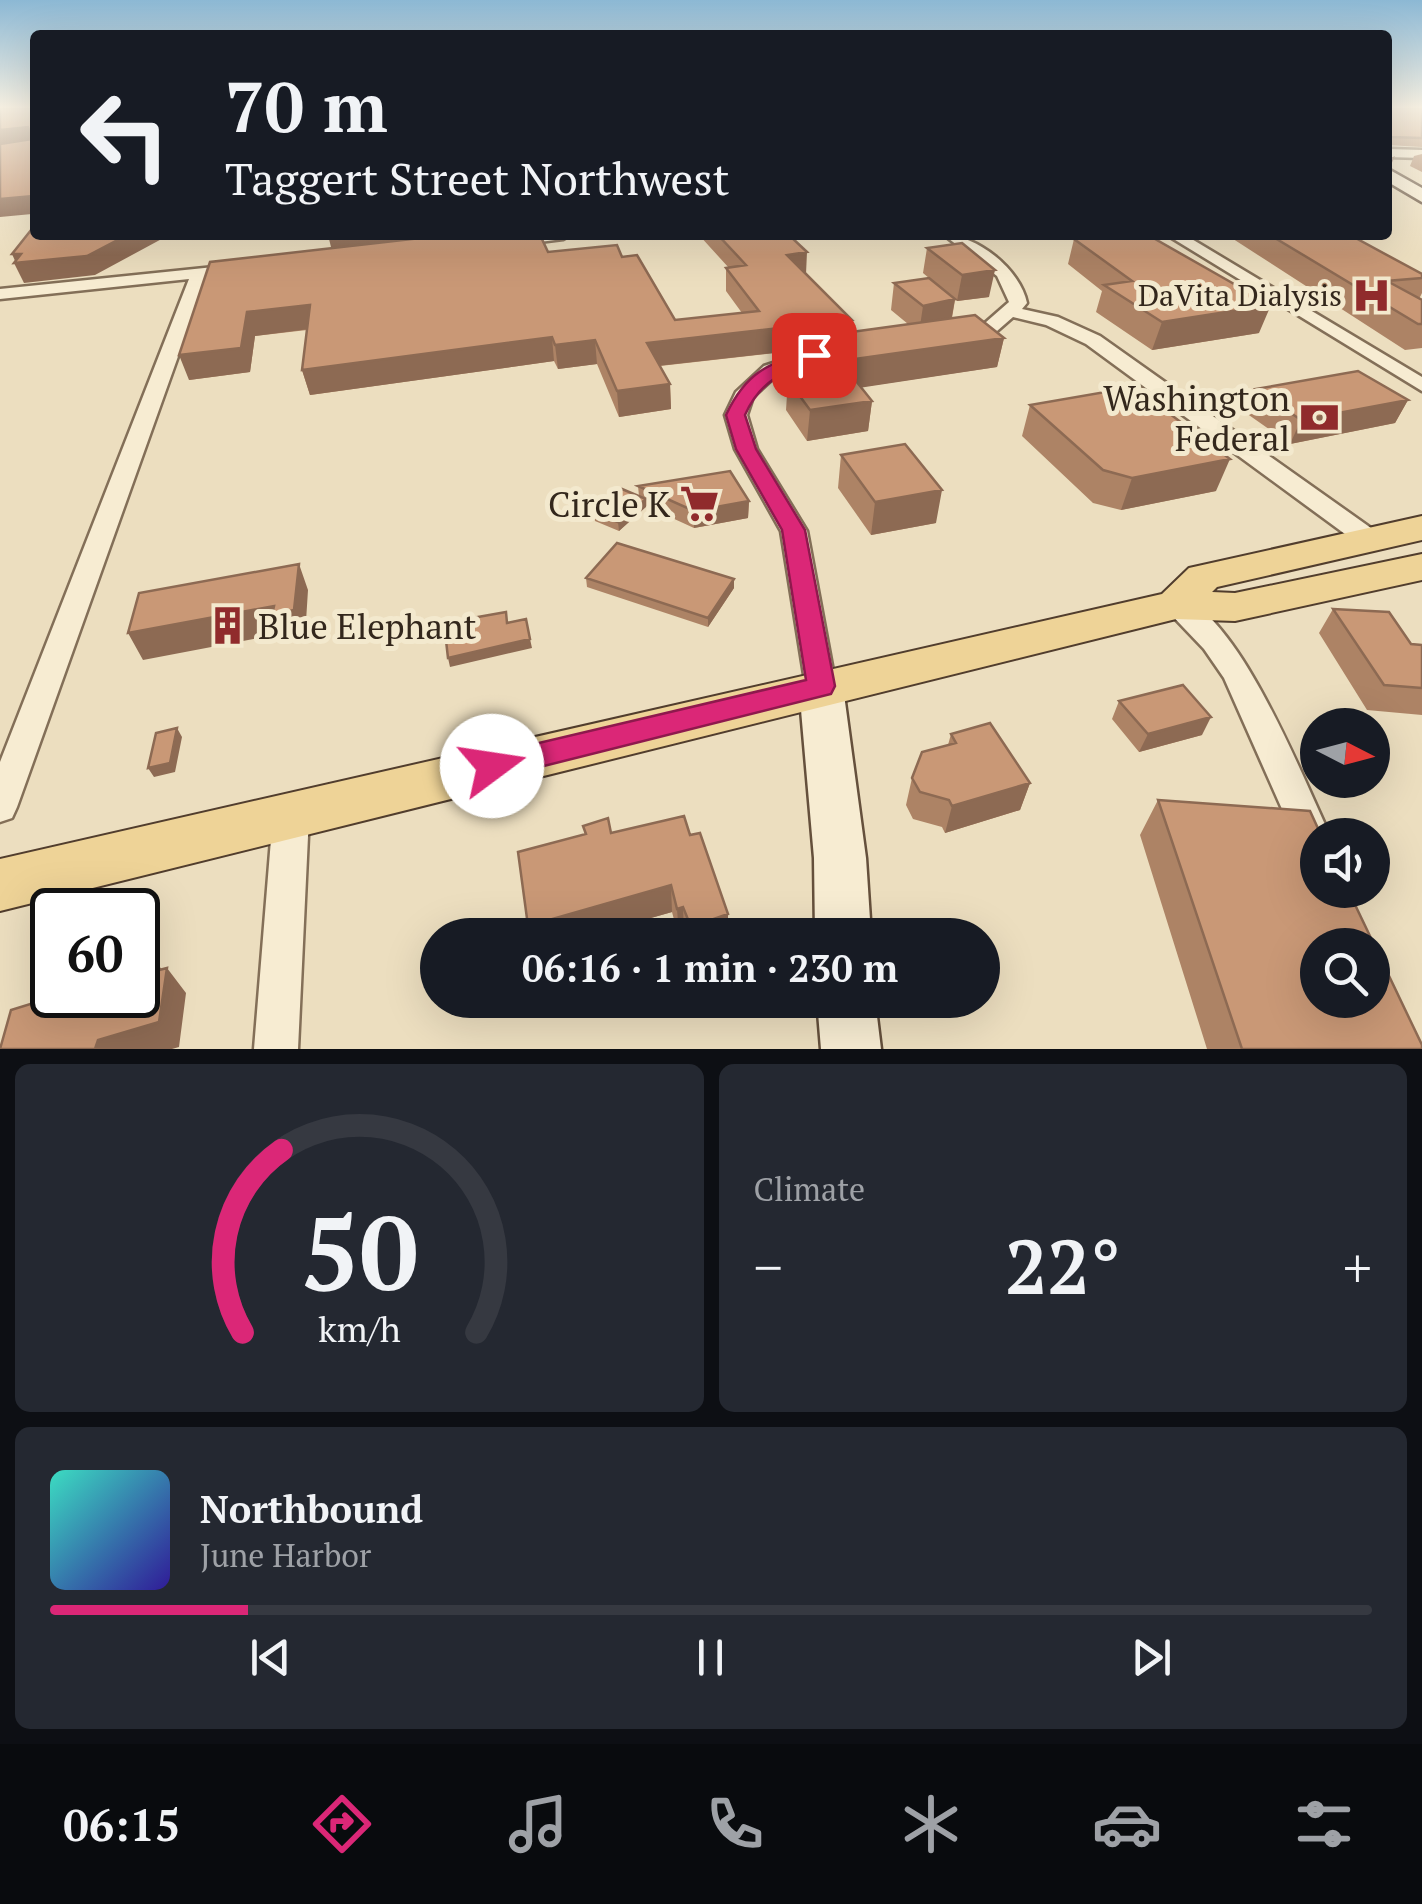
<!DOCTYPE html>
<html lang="en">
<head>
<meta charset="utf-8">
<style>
  body { margin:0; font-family:"PT Serif",serif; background:#242831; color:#f1f3f6; height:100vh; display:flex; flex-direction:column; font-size:38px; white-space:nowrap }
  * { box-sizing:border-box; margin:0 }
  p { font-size:32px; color:#9ea1a6 }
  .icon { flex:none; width:55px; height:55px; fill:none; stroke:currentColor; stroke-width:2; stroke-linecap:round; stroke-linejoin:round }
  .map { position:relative; height:1049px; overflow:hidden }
  .sheet { display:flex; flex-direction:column; gap:15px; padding:15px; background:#0d0f14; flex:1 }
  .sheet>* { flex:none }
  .guide { position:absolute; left:30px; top:30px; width:1362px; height:210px; border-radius:10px; box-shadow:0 10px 40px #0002; background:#171b24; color:#f1f3f6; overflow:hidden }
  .needle { width:65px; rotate:96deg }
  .fabs { position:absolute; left:1300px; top:708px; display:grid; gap:20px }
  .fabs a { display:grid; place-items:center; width:90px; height:90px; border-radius:50%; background:#171b24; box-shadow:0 10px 40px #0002; font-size:50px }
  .speed { position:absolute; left:30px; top:888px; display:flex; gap:20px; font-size:50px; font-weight:700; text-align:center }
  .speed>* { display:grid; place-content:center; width:130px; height:130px; border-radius:50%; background:#171b24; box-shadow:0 10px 40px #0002; line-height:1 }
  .speed .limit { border:5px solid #111; border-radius:15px; background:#fff; color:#111 }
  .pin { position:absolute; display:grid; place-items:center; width:85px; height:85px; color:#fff; margin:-42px; border-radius:20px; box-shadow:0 5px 15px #0006 }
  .me { position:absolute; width:110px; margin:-55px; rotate:76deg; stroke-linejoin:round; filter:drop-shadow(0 0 8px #0008) }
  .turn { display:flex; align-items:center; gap:35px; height:210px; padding:0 30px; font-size:45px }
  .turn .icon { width:130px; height:130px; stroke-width:2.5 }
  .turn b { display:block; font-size:70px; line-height:85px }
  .big { font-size:75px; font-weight:600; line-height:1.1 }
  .sheet .tile { flex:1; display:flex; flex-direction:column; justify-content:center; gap:15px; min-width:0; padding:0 35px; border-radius:15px; background:#242831 }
  .sheet .dial { align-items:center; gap:0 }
  .dial svg { height:260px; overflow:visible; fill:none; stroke:#363941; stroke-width:7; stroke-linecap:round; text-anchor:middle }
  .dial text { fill:#f1f3f6; stroke:none }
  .song { display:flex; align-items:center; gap:30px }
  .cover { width:120px; height:120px; border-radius:15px; background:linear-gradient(135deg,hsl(170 70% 55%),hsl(250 70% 35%)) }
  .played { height:10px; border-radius:5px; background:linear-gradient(90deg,#db2777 15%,#363941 15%) }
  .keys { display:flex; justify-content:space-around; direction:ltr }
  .heat { display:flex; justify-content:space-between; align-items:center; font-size:55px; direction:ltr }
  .sheet .tiles { flex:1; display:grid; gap:15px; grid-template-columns:1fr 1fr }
  .tile:last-child { grid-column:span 2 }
  .trip { position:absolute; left:420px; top:918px; width:580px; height:100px; border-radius:50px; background:#171b24; box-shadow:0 10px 40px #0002; font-weight:600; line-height:100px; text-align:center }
  .dock { display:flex; height:160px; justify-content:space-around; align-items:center; background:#090b0e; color:#9ea1a6 }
  .dock .icon { width:70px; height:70px }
  .dock .current { color:#db2777 }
  .dock b { font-size:45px; color:#f1f3f6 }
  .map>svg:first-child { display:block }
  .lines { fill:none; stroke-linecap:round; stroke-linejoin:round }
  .street-casing { stroke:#836f58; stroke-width:5 }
  .secondary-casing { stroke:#65503c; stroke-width:5 }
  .primary-casing { stroke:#513d2d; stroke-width:4 }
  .street { fill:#f7ecd2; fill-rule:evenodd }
  .secondary { fill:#f7ecd2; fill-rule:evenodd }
  .primary { fill:#eed397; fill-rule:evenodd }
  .wall { fill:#ad8365 }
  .shaded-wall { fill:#8d6a53 }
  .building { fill:#c99876; stroke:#8d6a53; stroke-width:2.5; fill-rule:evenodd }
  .route { fill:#db2777; stroke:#8e194d; stroke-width:2.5 }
  .labels { text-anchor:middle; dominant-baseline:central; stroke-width:10; stroke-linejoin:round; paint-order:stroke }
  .far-poi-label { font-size:30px; fill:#33271c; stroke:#f3e9ce; text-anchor:end }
  .poi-label { font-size:35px; fill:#33271c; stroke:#f3e9ce; text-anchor:end }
</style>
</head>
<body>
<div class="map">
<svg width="1422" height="1049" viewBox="0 0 1422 1049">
  <rect width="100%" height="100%" fill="#ecdebf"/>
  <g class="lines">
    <defs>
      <path id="street" d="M1388,149L1422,150V158L1388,157Z
        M570,235L563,239L507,246L499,241L521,235Z
        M944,235C977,235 1020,269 1027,303L1022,309L1058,317L1100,336L1378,533L1382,539L1378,545H1360L1086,344L1046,325L1013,317L997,331L953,339V331L985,323L1009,302L997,276Z
        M1167,235H1185L1422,377V391Z
        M214,267L222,272L206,278L17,807L12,818L0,822V762L189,279L0,299V289Z
        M870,342L877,344V352L812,362L778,374L753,397L747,415L757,449L807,531L836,687L832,695L821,699L810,695L806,687L781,531L735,449L725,415L736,392L764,366L810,351Z
        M1176,595C1239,613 1302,777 1330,835H1318V865L1305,861L1224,678L1204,649L1162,605L1166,598Z
        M291,800L303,804L309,815L298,1049H254L273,815L279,804Z"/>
      <path id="secondary" d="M1388,169L1422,188V202L1388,182Z
        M821,671L836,675L843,687L866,858L871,935H815L814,858L799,687L806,675Z
        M817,1000H875L881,1049H821Z"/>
      <path id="primary" d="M1422,516V540L1217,587L1212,592L1235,593L1422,554V580L1235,621L1176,619L0,911V859L1162,594L1189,568Z"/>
    </defs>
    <use href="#street" class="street-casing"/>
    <use href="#secondary" class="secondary-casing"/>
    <use href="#primary" class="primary-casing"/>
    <use href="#street" class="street"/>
    <use href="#secondary" class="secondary"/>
    <use href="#primary" class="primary"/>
  </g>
  <path class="wall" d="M1388,108H1422V147L1388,145Z
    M1422,154V172L1410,166L1414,156Z
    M699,235H789L806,274L852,320L851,332L908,324L891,310L894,283L943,290L923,273L927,248L989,297L957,301L955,300L952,318L1004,338L997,367L861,387L872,401L868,431L807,441L786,410L788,380H791V369L835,362L836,346L660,366L670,384L671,409L619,417L597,364L558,369L554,361L310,395L302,370L307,330L255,336L250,372L189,380L332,248L548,252L622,257L675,320L742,313L726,291V268H729Z
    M1227,235H1350L1422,274V293L1419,299L1422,300V348L1405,350Z
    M1074,239L1259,333L1152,350L1096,312L1102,291L1068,264Z
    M1256,389L1408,400L1395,423L1290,444L1246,413Z
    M1030,405L1216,491L1121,510L1093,503L1022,436Z
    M841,455L936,523L871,535L838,488Z
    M638,486L749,501L748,518L694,528L646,506L619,531L595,521L594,513L639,496Z
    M586,578L734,579V588L708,627L587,587Z
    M1333,609L1411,644L1422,645V715L1367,710L1319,633Z
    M1119,701L1202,735L1139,752L1112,719Z
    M951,734L1030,783L1020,810L945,833L942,827L913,819L906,805L912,778L948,745Z
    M1158,800L1422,1049H1207L1140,835Z
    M583,826L611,833L690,835L728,914V935H685L684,933L678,935L672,912L591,935H530L585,835Z"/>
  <path class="shaded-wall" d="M28,127L35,142L0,146V130Z
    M1395,156L1391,165L1388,166L1389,159Z
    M33,196L35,201V220L32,214L0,217V199Z
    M127,235H169L95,275L24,283L14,263H16L12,254Z
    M328,235H490L332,251Z
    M807,252L806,274L787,255Z
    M995,270L989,297L957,301L962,275Z
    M955,299L950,327L919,333L923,306Z
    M310,305L317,328L255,336L250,372L189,380L179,355L247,312Z
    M1271,305L1259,333L1152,350L1162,322Z
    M852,320L850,344L837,334L836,346L648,367L647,343Z
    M552,337L554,361L310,395L302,370Z
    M1004,338L997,367L852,389L855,359Z
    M595,340L597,364L558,369L555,345Z
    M670,384L671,409L619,417L617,391Z
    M1408,400L1395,423L1290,444L1301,420Z
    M872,401L868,431L807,441L810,410Z
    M1230,459L1216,491L1121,510L1132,478Z
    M942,490L936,523L871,535L875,502Z
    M646,499V507L619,531L618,522Z
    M749,501L748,518L694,528V511Z
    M299,564L308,590L305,637L283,641L280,634L143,660L128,633L274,606Z
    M734,579V588L708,627V618Z
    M530,639L532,648L450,667L448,658Z
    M1211,717L1202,735L1139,752L1148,734Z
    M177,728L182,737L175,772L154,777L148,768Z
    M1030,783L1020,810L945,833L952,806Z
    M671,885L672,912L591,935H530L528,926Z
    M683,907L684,933L679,935L677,909Z
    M728,914V935H691V927Z
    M153,958L166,975L167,968L186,993L179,1047L172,1049H95L98,1040L148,973Z"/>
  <path class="building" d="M0,108H35V202H27L33,196L0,199V144L32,139L28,127L0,130Z
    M1388,108H1422V138L1391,137L1388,135Z
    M35,225V235H127L87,256L14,263L21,254H12Z
    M447,235H540L548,252L617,245L622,257L637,255L675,320L759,311L726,268L746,265L718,235H789L807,252L787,255L852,320L647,343L670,384L617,391L595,340L555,345L552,337L302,370L310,305L247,312L241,348L179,355L210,262Z
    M1106,235H1148L1271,305L1162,322L1104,285L1132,281L1074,239Z
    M1270,235H1350L1422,274V278L1387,281L1422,300V324H1418Z
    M962,243L995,270L962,275L927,248Z
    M929,278L955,299L923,306L894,283Z
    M975,315L1004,338L855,359L837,334Z
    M840,361L872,401L810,410L788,380L799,378L791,369Z
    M1358,371L1408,400L1301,420L1256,389Z
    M1134,387L1230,459L1132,478L1103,470L1030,405Z
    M905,444L942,490L875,502L841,455Z
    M730,471L749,501L694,511L638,486Z
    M622,489L646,499L618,522L594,513Z
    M617,543L734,579L708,618L586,578Z
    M299,564L294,610L272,615L274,606L128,633L139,593Z
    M1333,609L1389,612L1411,644L1422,645V688L1384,685Z
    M506,612L507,623L526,619L530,639L448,658L444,623Z
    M1183,685L1211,717L1148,734L1119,701Z
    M990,723L1030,783L952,806L949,800L920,792L912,778L922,752L956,743L951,734Z
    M177,728L170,763L148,768L156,733Z
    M1158,800L1310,811L1321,835H1318V890H1348L1422,1045V1049H1242ZM1318,945H1372V1000H1318Z
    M684,816L690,835L700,833L728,914L691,927L683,907L677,909L671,885L528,926L518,852L586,834L583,826L608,818L611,833Z
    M153,958L148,973L167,968L159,1022L98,1040L95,1049H0L11,1010L37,1002L42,988L52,985V995H138V962Z"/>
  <linearGradient id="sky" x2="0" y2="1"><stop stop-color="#8cb8d4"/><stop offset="0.42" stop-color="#f6f0e2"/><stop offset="1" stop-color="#f6f0e2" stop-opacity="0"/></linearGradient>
  <rect width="1422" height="255" fill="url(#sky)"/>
  <path class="route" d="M814,350L822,355L820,359C784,372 761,379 745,415L756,449L805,530L835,686L831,694L492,779L481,775L476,766L481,758L492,754L806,680L782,530L736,449L726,415C746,372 768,363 814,350Z"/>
  <defs>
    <symbol id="hospital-bare" viewBox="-9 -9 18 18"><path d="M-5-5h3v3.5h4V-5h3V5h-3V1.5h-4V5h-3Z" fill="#902b2c" stroke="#f3e9ce" stroke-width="2.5" paint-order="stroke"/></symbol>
    <symbol id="bank-bare" viewBox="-9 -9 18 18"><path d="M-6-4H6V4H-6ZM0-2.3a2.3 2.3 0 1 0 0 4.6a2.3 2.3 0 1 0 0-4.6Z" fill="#902b2c" stroke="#f3e9ce" stroke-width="2.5" paint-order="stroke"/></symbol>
    <symbol id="supermarket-bare" viewBox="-9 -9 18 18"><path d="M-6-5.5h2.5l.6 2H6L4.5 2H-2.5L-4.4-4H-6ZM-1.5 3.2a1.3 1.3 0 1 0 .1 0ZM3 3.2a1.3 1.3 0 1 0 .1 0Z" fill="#902b2c" stroke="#f3e9ce" stroke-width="2.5" paint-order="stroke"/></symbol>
    <symbol id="building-bare" viewBox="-9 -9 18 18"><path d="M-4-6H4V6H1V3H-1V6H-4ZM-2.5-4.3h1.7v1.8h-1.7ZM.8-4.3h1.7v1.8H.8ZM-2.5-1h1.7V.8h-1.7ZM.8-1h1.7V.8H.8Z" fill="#902b2c" stroke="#f3e9ce" stroke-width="2.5" paint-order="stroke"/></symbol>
  </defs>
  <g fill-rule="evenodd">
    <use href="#hospital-bare" x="1344" y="268" width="55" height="55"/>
    <use href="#bank-bare" x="1292" y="390" width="55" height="55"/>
    <use href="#supermarket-bare" x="672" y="476" width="55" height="55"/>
    <use href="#building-bare" x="200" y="598" width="55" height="55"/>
  </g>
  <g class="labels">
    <g class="far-poi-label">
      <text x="1342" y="295">DaVita Dialysis</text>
    </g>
    <g class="poi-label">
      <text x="1290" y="398">Washington<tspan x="1290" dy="40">Federal</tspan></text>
      <text x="670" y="504">Circle K</text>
      <text x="258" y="626" text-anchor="start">Blue Elephant</text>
    </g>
  </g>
</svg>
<div class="fabs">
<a><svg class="needle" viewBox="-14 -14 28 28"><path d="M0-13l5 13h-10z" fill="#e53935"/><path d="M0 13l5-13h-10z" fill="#9ea1a6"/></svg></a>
<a><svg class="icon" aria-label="sound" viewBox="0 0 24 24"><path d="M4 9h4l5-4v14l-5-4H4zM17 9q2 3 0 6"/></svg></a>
<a><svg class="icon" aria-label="search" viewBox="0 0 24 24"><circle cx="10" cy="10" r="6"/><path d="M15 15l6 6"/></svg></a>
</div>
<div class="speed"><div class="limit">60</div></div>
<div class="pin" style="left:814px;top:355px;background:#d93025"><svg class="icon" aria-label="arrive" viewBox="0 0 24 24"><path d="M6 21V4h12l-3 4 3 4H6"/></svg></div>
<svg class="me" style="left:492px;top:766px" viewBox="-20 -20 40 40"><circle r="19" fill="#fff"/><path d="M0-13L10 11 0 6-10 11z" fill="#db2777"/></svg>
<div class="trip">06:16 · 1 min · 230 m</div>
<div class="guide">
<div class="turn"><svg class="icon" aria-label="left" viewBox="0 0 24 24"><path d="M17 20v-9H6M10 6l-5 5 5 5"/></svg><div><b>70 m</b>Taggert Street Northwest</div></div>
</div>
</div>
<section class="sheet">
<div class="tiles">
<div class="tile dial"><svg viewBox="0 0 100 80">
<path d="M14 69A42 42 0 1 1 86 69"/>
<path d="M14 69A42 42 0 0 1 26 13" stroke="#db2777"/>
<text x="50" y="56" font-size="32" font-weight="700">50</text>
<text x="50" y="72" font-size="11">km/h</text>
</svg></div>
<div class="tile"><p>Climate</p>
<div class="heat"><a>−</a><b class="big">22°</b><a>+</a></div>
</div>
<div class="tile">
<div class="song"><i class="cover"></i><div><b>Northbound</b><p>June Harbor</p></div></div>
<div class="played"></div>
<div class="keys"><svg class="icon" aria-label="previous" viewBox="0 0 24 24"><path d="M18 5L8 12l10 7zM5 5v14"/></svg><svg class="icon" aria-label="pause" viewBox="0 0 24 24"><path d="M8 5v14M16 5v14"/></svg><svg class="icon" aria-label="next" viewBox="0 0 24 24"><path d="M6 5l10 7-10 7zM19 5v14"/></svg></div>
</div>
</div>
</section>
<nav class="dock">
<b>06:15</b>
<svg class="icon current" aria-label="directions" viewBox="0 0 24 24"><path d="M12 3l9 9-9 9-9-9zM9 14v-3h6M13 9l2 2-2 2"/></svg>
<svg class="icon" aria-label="music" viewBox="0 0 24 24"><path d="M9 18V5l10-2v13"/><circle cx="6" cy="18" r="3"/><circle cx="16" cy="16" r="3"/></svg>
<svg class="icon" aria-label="phone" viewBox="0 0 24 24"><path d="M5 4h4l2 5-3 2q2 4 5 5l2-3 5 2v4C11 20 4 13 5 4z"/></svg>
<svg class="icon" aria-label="climate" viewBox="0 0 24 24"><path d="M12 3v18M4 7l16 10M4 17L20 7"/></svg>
<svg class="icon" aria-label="car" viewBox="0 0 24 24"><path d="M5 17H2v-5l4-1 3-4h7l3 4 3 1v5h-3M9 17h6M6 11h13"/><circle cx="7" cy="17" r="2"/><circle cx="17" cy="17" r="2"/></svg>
<svg class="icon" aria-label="filters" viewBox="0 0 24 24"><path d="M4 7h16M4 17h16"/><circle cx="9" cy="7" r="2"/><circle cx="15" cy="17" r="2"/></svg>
</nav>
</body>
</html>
